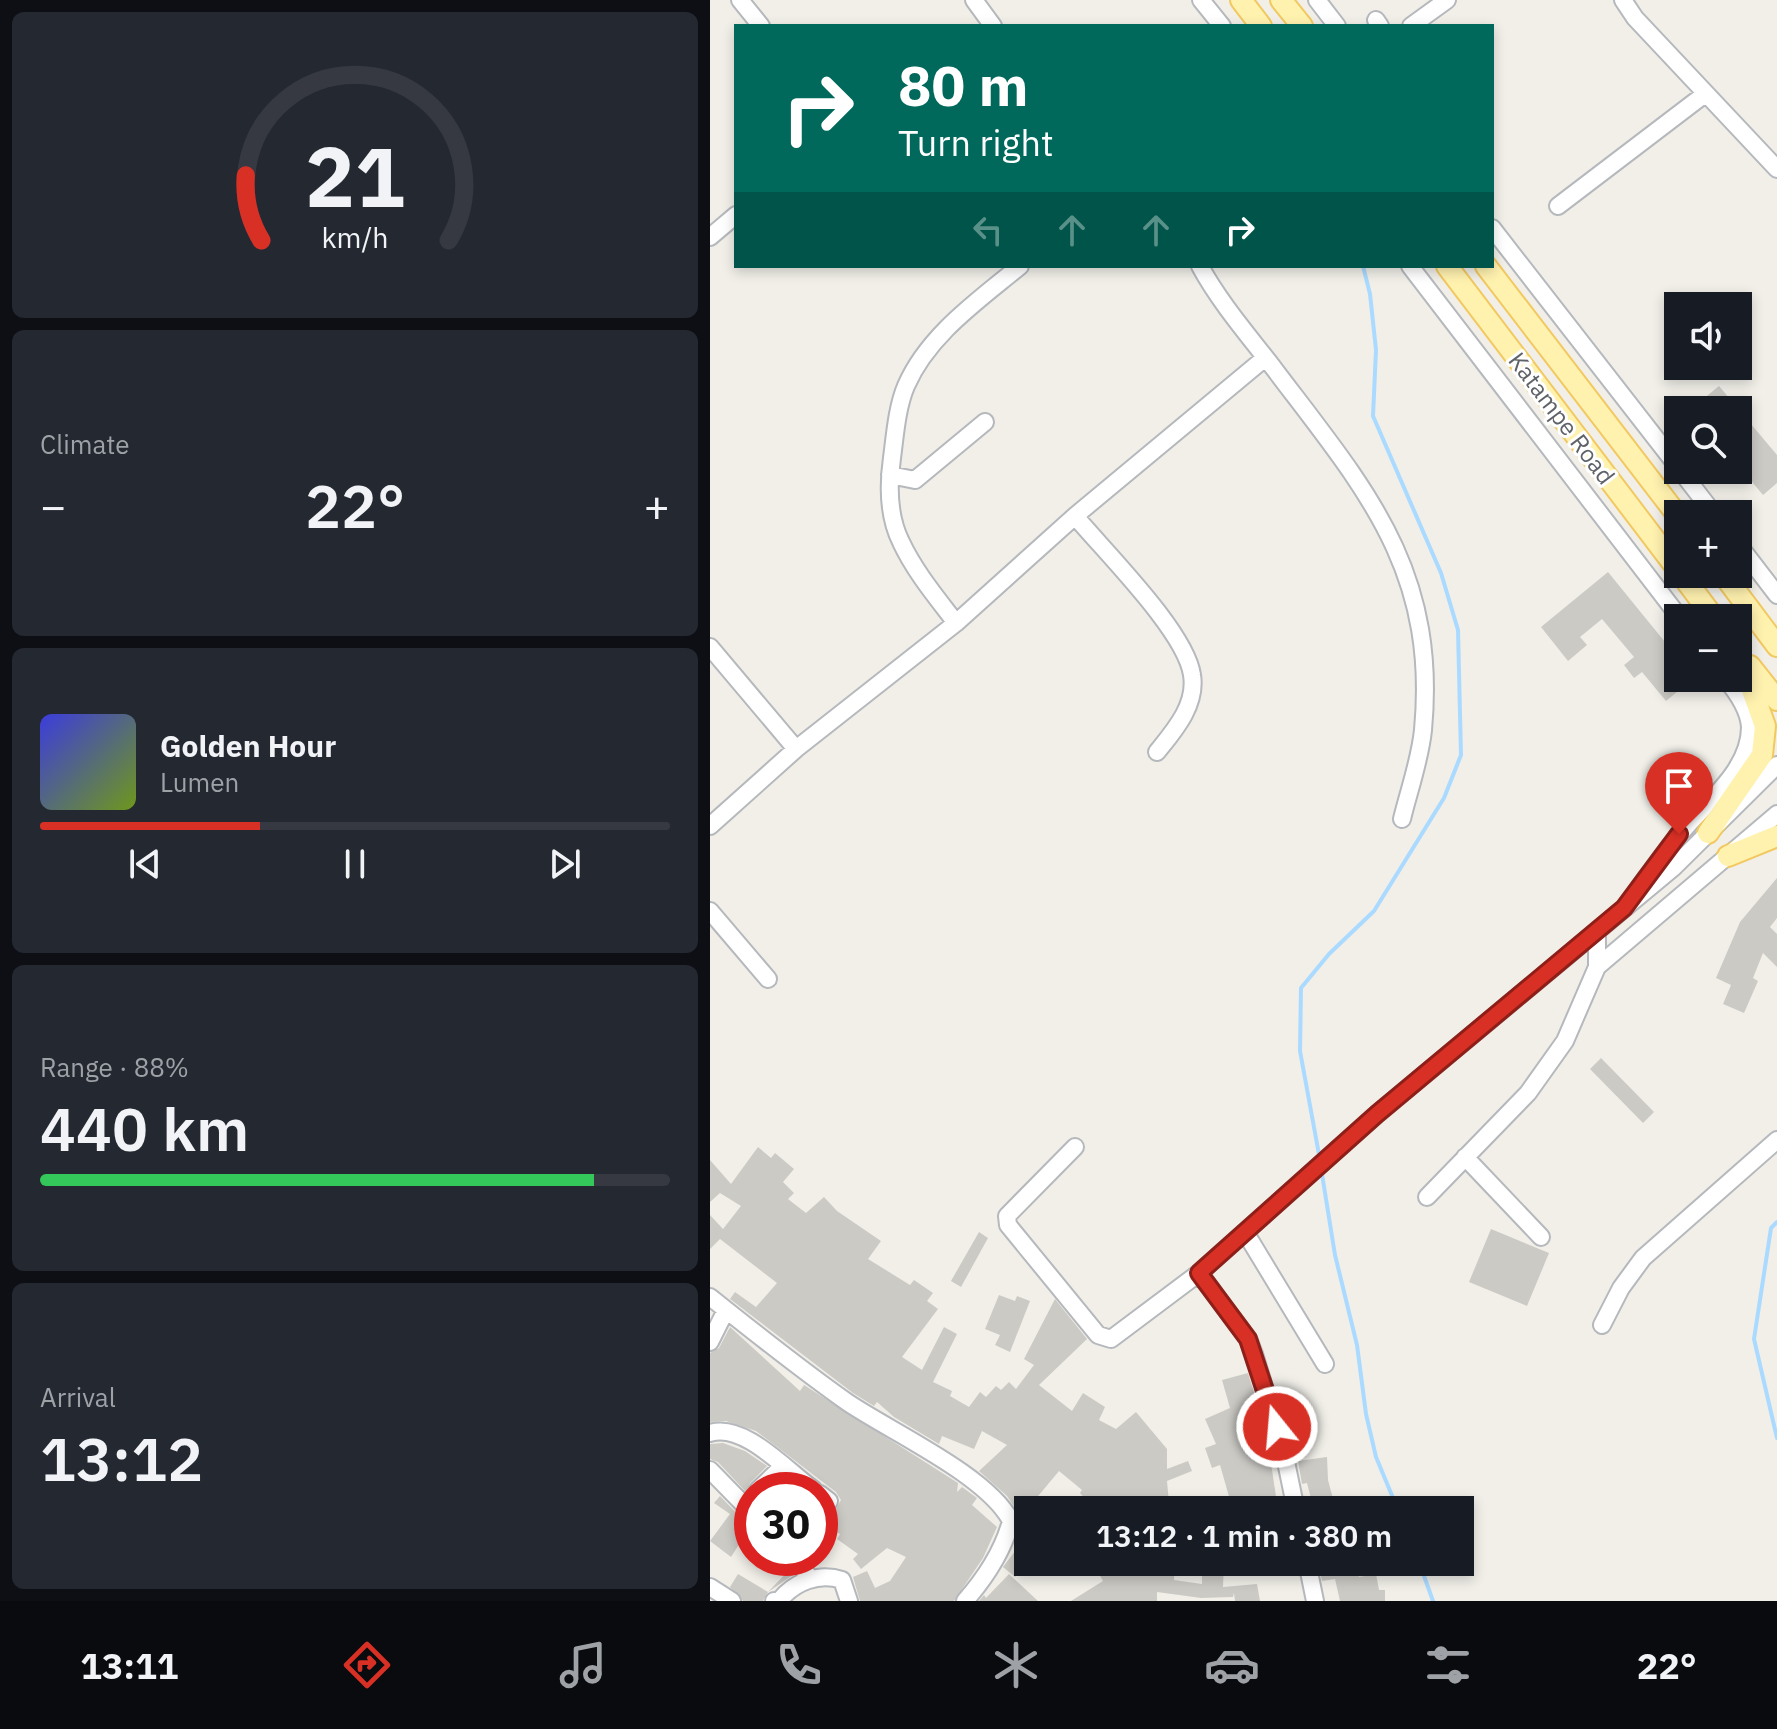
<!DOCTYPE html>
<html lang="en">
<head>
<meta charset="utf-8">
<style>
  body { margin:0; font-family:"IBM Plex Sans",sans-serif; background:#242831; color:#f1f3f6; height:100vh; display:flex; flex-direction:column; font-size:30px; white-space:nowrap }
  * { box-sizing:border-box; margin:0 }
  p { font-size:26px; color:#9ea1a6 }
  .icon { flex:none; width:44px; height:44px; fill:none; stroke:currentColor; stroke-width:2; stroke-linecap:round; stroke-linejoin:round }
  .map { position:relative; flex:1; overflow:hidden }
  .sheet { display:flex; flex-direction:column; gap:12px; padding:12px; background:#0d0f14; width:710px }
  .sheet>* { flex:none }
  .top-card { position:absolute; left:24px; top:24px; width:760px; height:244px; border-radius:0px; box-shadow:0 4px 12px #0003; background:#00695c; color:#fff; overflow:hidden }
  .tools { position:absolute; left:954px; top:292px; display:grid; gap:16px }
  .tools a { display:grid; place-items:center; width:88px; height:88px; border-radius:0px; background:#171b24; box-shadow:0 4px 12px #0003; font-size:40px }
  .speed { position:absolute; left:24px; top:1472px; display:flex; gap:16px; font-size:40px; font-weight:700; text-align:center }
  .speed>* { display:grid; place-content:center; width:104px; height:104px; border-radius:50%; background:#171b24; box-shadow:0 4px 12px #0003; line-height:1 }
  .speed .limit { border:12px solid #d22; background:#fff; color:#111 }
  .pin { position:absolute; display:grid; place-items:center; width:68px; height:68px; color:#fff; margin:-82px -34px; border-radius:50% 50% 50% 0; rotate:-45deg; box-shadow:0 0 8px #0007 }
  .pin .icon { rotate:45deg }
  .me { position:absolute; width:88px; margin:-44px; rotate:343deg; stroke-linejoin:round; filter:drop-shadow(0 0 6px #0008) }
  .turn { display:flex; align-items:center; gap:28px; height:168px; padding:0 32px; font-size:36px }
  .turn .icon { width:104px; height:104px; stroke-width:2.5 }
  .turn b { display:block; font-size:56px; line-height:68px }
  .lanes { display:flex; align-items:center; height:76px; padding:0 32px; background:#0003; justify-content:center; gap:40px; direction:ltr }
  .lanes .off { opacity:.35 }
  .big { font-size:60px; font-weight:600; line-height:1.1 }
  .sheet .widget { flex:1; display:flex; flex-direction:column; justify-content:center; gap:12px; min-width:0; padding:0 28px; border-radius:12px; background:#242831 }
  .sheet .dial { align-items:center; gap:0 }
  .dial svg { height:208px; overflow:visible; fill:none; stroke:#363941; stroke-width:7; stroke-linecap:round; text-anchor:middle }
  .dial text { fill:#f1f3f6; stroke:none }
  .song { display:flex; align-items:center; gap:24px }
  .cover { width:96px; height:96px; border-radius:12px; background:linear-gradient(135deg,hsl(240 70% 55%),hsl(80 70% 35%)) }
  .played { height:8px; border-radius:4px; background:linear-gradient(90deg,#d93025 35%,#363941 35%) }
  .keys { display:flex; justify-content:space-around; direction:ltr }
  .heat { display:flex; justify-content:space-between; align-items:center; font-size:44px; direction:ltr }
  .charge { height:12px; border-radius:6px; background:linear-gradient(90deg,#34c759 88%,#363941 0) }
  .trip { position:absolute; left:304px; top:1496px; width:460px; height:80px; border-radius:0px; background:#171b24; box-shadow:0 4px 12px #0003; font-weight:600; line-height:80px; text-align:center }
  .tabs { display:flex; height:128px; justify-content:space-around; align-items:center; background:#090b0e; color:#9ea1a6 }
  .tabs .icon { width:56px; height:56px }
  .tabs .active { color:#d93025 }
  .tabs b { font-size:36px; color:#f1f3f6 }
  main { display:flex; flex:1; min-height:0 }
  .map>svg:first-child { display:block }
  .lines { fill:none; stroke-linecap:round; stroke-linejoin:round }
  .stream { stroke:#aadaff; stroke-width:4 }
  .building { fill:#cccac5 }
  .minor-casing { stroke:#b5b8bc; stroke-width:20 }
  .major-casing { stroke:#f2c960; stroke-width:24 }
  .minor { stroke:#fff; stroke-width:16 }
  .major { stroke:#fff2af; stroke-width:20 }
  .route-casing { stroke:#8d1f18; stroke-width:20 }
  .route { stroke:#d93025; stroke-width:14 }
  .labels { text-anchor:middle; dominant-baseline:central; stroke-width:6; stroke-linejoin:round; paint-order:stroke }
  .street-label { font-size:24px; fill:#5f6368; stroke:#fff }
</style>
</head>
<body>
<main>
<section class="sheet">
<div class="widget dial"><svg viewBox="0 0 100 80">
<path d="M14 69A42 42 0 1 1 86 69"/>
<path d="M14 69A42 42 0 0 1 8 44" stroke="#d93025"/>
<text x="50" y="56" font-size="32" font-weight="700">21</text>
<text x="50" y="72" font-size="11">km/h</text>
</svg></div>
<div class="widget"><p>Climate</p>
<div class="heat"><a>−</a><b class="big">22°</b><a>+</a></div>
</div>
<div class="widget">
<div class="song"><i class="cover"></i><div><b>Golden Hour</b><p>Lumen</p></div></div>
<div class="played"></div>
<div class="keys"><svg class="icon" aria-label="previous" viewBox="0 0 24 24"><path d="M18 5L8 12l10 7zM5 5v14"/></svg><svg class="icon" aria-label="pause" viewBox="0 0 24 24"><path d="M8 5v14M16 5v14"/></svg><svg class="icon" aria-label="next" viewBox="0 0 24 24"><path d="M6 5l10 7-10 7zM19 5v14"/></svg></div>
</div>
<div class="widget"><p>Range · 88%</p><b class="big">440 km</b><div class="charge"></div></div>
<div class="widget"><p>Arrival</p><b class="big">13:12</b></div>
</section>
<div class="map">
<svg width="1067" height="1601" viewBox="0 0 1067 1601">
  <rect width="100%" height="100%" fill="#f1efe8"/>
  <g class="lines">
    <path class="stream" d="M610,1160L590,1051L591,988L619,954L664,911L734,798L751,755L748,630L731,573L663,416L666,350L660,294L653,266
      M611,1168L625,1255L647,1345L656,1414L666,1457L688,1510
      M1067,1222L1061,1228L1044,1339L1067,1438
      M709,1562L723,1601"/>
  </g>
  <path class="building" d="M1009,386L1067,455V483L1053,495L1028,465V410H980Z
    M898,572L968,658V678H984L956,701L932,672L924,678L914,665L924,657L892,619L870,637L877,645L858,661L831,627Z
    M1067,878V918L1060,927L1067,934V967L1053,953L1043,978L1048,981L1034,1013L1013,1004L1021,985L1006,978L1030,922Z
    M891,1058L944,1112L933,1123L880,1069Z
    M48,1147L61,1158L65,1153L84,1169L73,1182L84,1193L78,1199L96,1213L114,1197L127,1211L171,1241L158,1259L200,1285L204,1280L223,1293L217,1301L228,1309L192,1357L212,1370L234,1327L247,1334L223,1382L242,1391L240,1396L259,1407L270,1392L276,1397L286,1386L291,1390L299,1382L306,1389L324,1365L314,1359L345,1299L377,1339L329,1385L362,1411L373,1393L395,1407L389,1420L406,1429L426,1412L457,1449V1469L478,1461L482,1471L457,1481L459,1503L385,1510L370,1493L372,1490L349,1471L324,1501L339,1510H318V1528L311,1524L310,1515L297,1496L269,1471L297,1445L272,1431L264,1449L232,1436L229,1444L184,1417L167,1402L164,1406L143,1393L20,1299L25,1292L46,1307L67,1283L10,1239L0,1249V1215L13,1229L31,1206L10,1193L0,1202V1160L21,1184Z
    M781,1229L839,1253L817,1306L759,1282Z
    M269,1232L278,1238L251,1287L241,1281Z
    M289,1295L305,1301L307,1296L320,1301L300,1352L285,1345L290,1335L275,1329Z
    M20,1327L90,1391L94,1385L248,1483L247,1492L252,1487L267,1498L262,1505L287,1527L273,1558L244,1601H150L143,1577L157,1571L165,1588L180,1581L196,1557L177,1548L151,1569L143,1559L148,1554L127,1539L130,1534L116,1526L131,1500L126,1492L46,1431L16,1421L0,1422V1353L9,1348Z
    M538,1373L563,1455L565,1462L561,1463L568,1510H547L545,1500L522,1507L510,1465L502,1468L495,1448L506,1444L495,1419L520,1408L512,1380Z
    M13,1443L35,1451L57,1466L40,1483L37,1493L8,1462L0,1459V1444Z
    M617,1457L618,1480L626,1510H604L597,1483L592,1484L588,1461Z
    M10,1496L34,1521L42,1524L21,1557L0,1541L20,1514L4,1503Z
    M309,1546L318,1554V1562L305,1577L293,1567Z
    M382,1562H465L464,1580L492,1584V1562H514L513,1587L547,1584L550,1601H525L524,1593L523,1597L491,1598L447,1592V1601H361L393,1581Z
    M608,1562H646L649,1577L666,1574L669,1590H675V1601H630L625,1579L612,1581Z
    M79,1570L83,1575L58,1592L53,1601H33L20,1587L28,1574L58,1592Z
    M299,1574L328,1601H269L274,1595L276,1598Z"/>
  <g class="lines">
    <defs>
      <path id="minor" d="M30,0L51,26
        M264,0L283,26
        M491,0L512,26
        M607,0L627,26
        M913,0L925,18L1067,169
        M666,20L670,26
        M701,26L737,0
        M848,206L995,94
        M782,228L968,467
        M0,237L26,215
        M490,266C510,303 539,336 565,370C655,489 728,569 713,730C710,760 699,790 692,819
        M700,266L970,618
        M970,470L1004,514
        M180,475L205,480L275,422
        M365,516C396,553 476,632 482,675C487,705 464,731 447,752
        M1028,544L1067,595
        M246,623C227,598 205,572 191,542C178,516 178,486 182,458C185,435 187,407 196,386C218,335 269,300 310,266
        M0,647L86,749
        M0,826L86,749L246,623L365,516L555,358
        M929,888C942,870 955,851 970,834C995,803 1040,771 1040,727C1039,710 1026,691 1015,678
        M0,911L58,979
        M887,967L1067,814
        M365,1147L297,1216L298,1225L388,1335L401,1339L489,1273
        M755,1157L831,1237
        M717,1197L818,1093L855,1041L887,967V931L964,867L1067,765
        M535,1232L615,1364
        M0,1297C45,1333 90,1369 137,1402C181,1432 277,1475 301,1521C293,1551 276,1577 255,1601
        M892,1325L911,1288L933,1258L1067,1140
        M0,1342L16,1310
        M0,1433C34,1422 77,1471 104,1490
        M0,1470L42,1513
        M48,1490L72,1467
        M110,1494L119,1501
        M586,1510L574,1452L544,1354L538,1339L489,1273L667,1114L887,931
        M83,1558L101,1579
        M597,1562L605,1601
        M0,1587L22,1601
        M64,1601H69C84,1582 109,1572 132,1580L139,1601"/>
      <path id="major" d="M531,0L551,26
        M571,0L592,26
        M737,266L968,570
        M776,266L968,516
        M971,574L1004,618
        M1013,574L1067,646
        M1040,666L1067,700
        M998,833L1052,755L1055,726L1028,651
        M1018,856L1067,836"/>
    </defs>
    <use href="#minor" class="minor-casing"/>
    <use href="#major" class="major-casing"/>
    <use href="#minor" class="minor"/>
    <use href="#major" class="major"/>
  </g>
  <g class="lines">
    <defs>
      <path id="route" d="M567,1427L538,1339L489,1273L667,1114L914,908L969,834"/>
    </defs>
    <use href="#route" class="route-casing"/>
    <use href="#route" class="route"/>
  </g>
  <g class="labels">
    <g class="street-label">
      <text transform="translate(852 418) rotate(53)">Katampe Road</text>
    </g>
  </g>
</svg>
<div class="tools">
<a><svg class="icon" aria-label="sound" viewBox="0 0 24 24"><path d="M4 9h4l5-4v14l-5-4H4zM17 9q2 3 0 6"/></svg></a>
<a><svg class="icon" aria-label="search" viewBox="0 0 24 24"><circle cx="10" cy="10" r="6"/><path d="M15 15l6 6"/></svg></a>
<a>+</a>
<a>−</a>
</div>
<div class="speed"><div class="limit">30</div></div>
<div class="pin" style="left:969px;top:834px;background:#d93025"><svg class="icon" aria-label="arrive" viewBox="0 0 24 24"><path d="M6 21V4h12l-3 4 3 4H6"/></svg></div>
<svg class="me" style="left:567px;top:1427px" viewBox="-20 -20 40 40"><circle r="17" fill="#d93025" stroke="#fff" stroke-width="3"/><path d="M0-11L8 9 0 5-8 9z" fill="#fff"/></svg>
<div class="trip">13:12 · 1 min · 380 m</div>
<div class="top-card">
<div class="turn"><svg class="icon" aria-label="right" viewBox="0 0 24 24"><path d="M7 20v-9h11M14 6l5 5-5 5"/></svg><div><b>80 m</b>Turn right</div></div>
<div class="lanes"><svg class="icon off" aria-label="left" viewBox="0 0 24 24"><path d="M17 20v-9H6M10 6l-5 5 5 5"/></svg><svg class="icon off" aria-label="ahead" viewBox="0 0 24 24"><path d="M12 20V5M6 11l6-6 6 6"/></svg><svg class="icon off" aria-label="ahead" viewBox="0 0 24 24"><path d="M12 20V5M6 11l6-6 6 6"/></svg><svg class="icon" aria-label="right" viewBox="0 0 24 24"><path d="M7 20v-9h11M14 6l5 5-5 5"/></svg></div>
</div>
</div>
</main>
<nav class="tabs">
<b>13:11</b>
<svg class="icon active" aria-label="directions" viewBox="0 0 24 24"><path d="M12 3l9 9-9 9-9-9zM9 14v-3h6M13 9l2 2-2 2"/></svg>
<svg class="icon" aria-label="music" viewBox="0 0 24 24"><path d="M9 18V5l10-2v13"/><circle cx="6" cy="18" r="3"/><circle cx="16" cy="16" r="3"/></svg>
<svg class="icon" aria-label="phone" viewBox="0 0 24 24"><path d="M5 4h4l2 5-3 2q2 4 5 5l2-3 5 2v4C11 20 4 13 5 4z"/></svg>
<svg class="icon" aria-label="climate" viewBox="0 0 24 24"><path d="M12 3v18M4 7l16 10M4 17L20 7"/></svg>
<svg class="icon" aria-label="car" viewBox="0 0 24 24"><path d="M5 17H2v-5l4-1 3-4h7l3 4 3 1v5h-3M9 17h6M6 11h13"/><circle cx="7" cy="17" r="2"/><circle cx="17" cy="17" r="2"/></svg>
<svg class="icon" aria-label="filters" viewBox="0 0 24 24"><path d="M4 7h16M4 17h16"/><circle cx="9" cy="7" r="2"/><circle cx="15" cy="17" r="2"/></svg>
<b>22°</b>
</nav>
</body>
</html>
